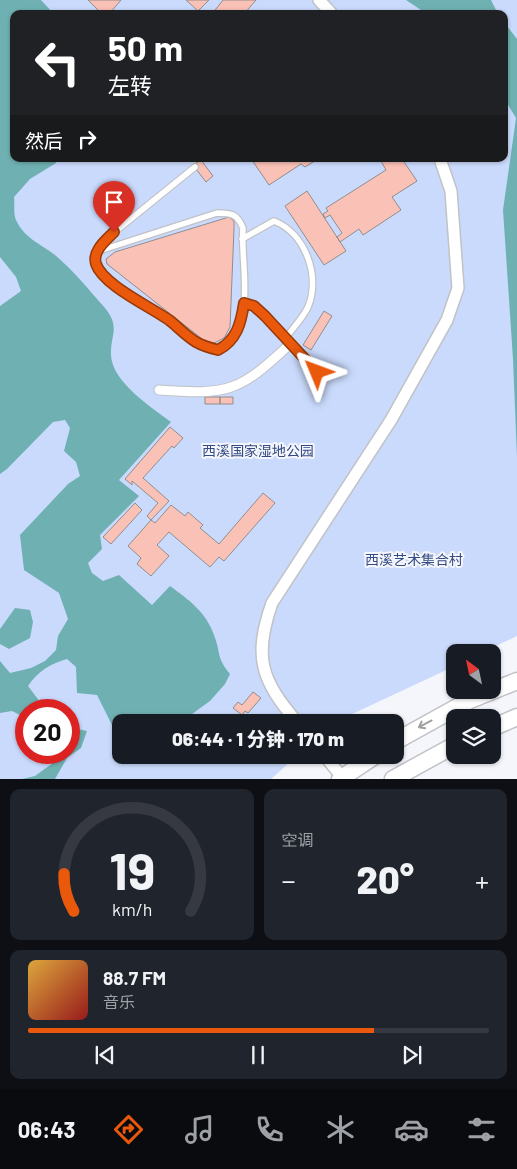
<!DOCTYPE html>
<html lang="zh">
<head>
<meta charset="utf-8">
<style>
  body { margin:0; font-family:Barlow,"Noto Sans SC",sans-serif; background:#20242c; color:#f1f3f6; height:100vh; display:flex; flex-direction:column; font-size:19px; white-space:nowrap }
  * { box-sizing:border-box; margin:0 }
  p { font-size:16px; color:#9ea1a6 }
  .icon { flex:none; width:28px; height:28px; fill:none; stroke:currentColor; stroke-width:2; stroke-linecap:round; stroke-linejoin:round }
  .map { position:relative; height:779px; overflow:hidden }
  .panel { display:flex; flex-direction:column; gap:10px; padding:10px; background:#0d0f14; flex:1 }
  .panel>* { flex:none }
  .top-card { position:absolute; left:10px; top:10px; width:498px; height:152px; border-radius:10px; box-shadow:0 1px 4px #0004; background:#202124; color:#fff; overflow:hidden }
  .needle { width:32px; rotate:327deg }
  .buttons { position:absolute; left:446px; top:644px; display:grid; gap:10px }
  .buttons a { display:grid; place-items:center; width:55px; height:55px; border-radius:10px; background:#171b24; box-shadow:0 1px 4px #0004; font-size:25px }
  .speed { position:absolute; left:15px; top:699px; display:flex; gap:10px; font-size:25px; font-weight:700; text-align:center }
  .speed>* { display:grid; place-content:center; width:65px; height:65px; border-radius:50%; background:#171b24; box-shadow:0 1px 4px #0004; line-height:1 }
  .speed .limit { border:8px solid #d22; background:#fff; color:#111 }
  .pin { position:absolute; display:grid; place-items:center; width:42px; height:42px; color:#fff; margin:-51px -21px; border-radius:50% 50% 50% 0; rotate:-45deg; box-shadow:0 0 5px #0007 }
  .pin .icon { rotate:45deg }
  .me { position:absolute; width:55px; margin:-28px; rotate:314deg; stroke-linejoin:round; filter:drop-shadow(0 0 4px #0008) }
  .turn { display:flex; align-items:center; gap:18px; height:105px; padding:0 15px; font-size:22px }
  .turn .icon { width:65px; height:65px; stroke-width:2.5 }
  .turn b { display:block; font-size:35px; line-height:42px }
  .then { display:flex; align-items:center; height:48px; padding:0 15px; background:#0003; gap:10px; font-size:19px }
  .big { font-size:38px; font-weight:800; line-height:1.1 }
  .panel .tile { flex:1; display:flex; flex-direction:column; justify-content:center; gap:8px; min-width:0; padding:0 18px; border-radius:10px; background:#20242c }
  .panel .dial { align-items:center; gap:0 }
  .dial svg { height:130px; overflow:visible; fill:none; stroke:#363941; stroke-width:7; stroke-linecap:round; text-anchor:middle }
  .dial text { fill:#f1f3f6; stroke:none }
  .song { display:flex; align-items:center; gap:15px }
  .cover { width:60px; height:60px; border-radius:8px; background:linear-gradient(135deg,hsl(40 70% 55%),hsl(0 70% 35%)) }
  .played { height:5px; border-radius:2px; background:linear-gradient(90deg,#ea580c 75%,#363941 75%) }
  .keys { display:flex; justify-content:space-around; direction:ltr }
  .heat { display:flex; justify-content:space-between; align-items:center; font-size:28px; direction:ltr }
  .panel .tiles { flex:1; display:grid; gap:10px; grid-template-columns:1fr 1fr }
  .tile:last-child { grid-column:span 2 }
  .trip { position:absolute; left:112px; top:714px; width:292px; height:50px; border-radius:10px; background:#171b24; box-shadow:0 1px 4px #0004; font-weight:800; line-height:50px; text-align:center }
  .dock { display:flex; height:80px; justify-content:space-around; align-items:center; background:#090b0e; color:#9ea1a6 }
  .dock .icon { width:35px; height:35px }
  .dock .current { color:#ea580c }
  .dock b { font-size:22px; color:#f1f3f6 }
  .map>svg:first-child { display:block }
  .green { fill:#cadafc; fill-rule:evenodd }
  .water { fill:#6fb1b2 }
  .building { fill:#fac1b7; stroke:#928d8c }
  .lines { fill:none; stroke-linecap:round; stroke-linejoin:round }
  .service-casing { stroke:#c0c2c6; stroke-width:8 }
  .pedestrian-casing { stroke:#c0c2c6; stroke-width:11 }
  .minor-casing { stroke:#c0c2c6; stroke-width:14 }
  .secondary-casing { stroke:#c0c2c6; stroke-width:19 }
  .service { stroke:#fff; stroke-width:5.5 }
  .pedestrian { stroke:#fff; stroke-width:9 }
  .minor { stroke:#fff; stroke-width:11 }
  .secondary { stroke:#fff; stroke-width:16 }
  .oneway { stroke:#9f9fa0 }
  .route-casing { stroke:#983908; stroke-width:12 }
  .route { stroke:#ea580c; stroke-width:9 }
  .labels { text-anchor:middle; dominant-baseline:central; stroke-width:4; stroke-linejoin:round; paint-order:stroke }
  .park-label { font-size:14px; fill:#334b83; stroke:#f4f6fb }
</style>
</head>
<body>
<div class="map">
<svg width="517" height="779" viewBox="0 0 517 779">
  <rect width="100%" height="100%" fill="#f4f6fb"/>
  <path class="green" d="M0,0H517V636L483,652H455V666L335,722H121V755H298L271,779H0ZM14,14H504V159H14ZM26,710H69V752H26Z"/>
  <path class="water" d="M0,0H41L54,14H14V159H56V163L30,179L14,197C15,203 13,214 16,220C24,238 41,244 55,255C74,271 89,290 105,308C121,328 110,335 111,355C112,382 151,407 171,422L119,480L139,496L100,535L102,549L88,563L92,573L103,581L119,575L152,605L170,586C189,600 206,612 214,635C221,653 216,657 230,674L225,684L210,701L181,722H121V735L113,727L97,695L77,693L76,667L67,659C50,664 38,671 28,686L46,710H26V718L12,711L0,713V661L10,673L31,668L45,661L56,650L58,636L68,619L59,593L24,570L20,535L68,484L80,476L76,462L64,451L70,428L65,420L53,422L7,469L0,474V306L21,291L16,277L0,257Z
    M406,0H491L498,14H427Z
    M504,22L517,39V457L513,359L503,210L516,118L504,98Z
    M15,608L30,610L33,622L30,638L9,649L0,644V629Z
    M69,727L87,731L81,748L67,758L55,779H22L35,776L57,760V753L69,752Z"/>
  <path class="building" d="M88,0H121L109,14H102Z
    M186,0H209L198,11Z
    M223,0H256L244,14H212Z
    M255,159H318L305,167L301,164L269,185L252,160Z
    M384,159H402L417,181L392,197L401,210L363,235L359,229L340,242L337,237L342,233L330,215L325,218L323,214L328,211L326,208L386,170L381,161Z
    M201,160L213,176L206,182L193,165Z
    M307,191L346,251L324,265L285,206Z
    M229,217L234,221V229L230,327L224,338L214,343L206,342L107,264L106,259L115,252Z
    M324,311L332,316L311,350L303,345Z
    M205,397H220V404H205Z
    M220,397H233V404H220Z
    M170,427L183,438L174,448L172,446L143,478L169,501L151,520L147,516L158,503L132,481V485L125,479Z
    M263,493L275,503L224,561L219,557L210,567L169,532L157,545L169,556L151,576L137,564L141,558L128,546L151,520L155,523L171,505L185,516L188,512L203,525L200,528L219,544Z
    M135,503L142,510L111,544L103,537Z
    M253,692L261,698L248,713L245,711L242,715L233,708L238,702L242,705Z"/>
  <g class="lines">
    <defs>
      <path id="service" d="M242,239L274,221C305,233 321,276 308,307C303,318 292,329 285,339
        M96,254L102,250L217,213C232,213 237,214 243,228C240,266 259,329 218,350C210,348 203,346 196,342C186,336 178,327 169,320C152,308 101,283 96,263C93,254 101,245 106,239L195,167
        M244,303C265,310 276,328 290,344C299,354 308,362 317,372"/>
      <path id="pedestrian" d="M159,390C229,395 239,392 290,344"/>
      <path id="minor" d="M319,0L332,14
        M297,722C261,680 253,657 272,603L391,420L447,320L458,288L451,191L440,159
        M324,755L342,777"/>
      <path id="secondary" d="M492,728L517,717
        M396,741L470,700L517,681
        M340,779L376,755
        M393,779L455,745"/>
    </defs>
    <use href="#service" class="service-casing"/>
    <use href="#pedestrian" class="pedestrian-casing"/>
    <use href="#minor" class="minor-casing"/>
    <use href="#secondary" class="secondary-casing"/>
    <use href="#service" class="service"/>
    <use href="#pedestrian" class="pedestrian"/>
    <use href="#minor" class="minor"/>
    <use href="#secondary" class="secondary"/>
  </g>
  <defs><path id="oneway-shaft" d="M-6 0H5M1.5-3L5.5 0L1.5 3" fill="none" stroke-width="1.6" stroke-linecap="round" stroke-linejoin="round" transform="scale(1.25)"/></defs>
  <use class="oneway" href="#oneway-shaft" transform="translate(425 724) rotate(152)"/>
  <g class="lines">
    <defs>
      <path id="route" d="M114,232C106,240 92,251 96,264C103,285 151,307 169,320C178,327 186,336 196,342C203,346 210,348 218,350C237,340 241,323 244,303L254,306L265,316L317,372"/>
    </defs>
    <use href="#route" class="route-casing"/>
    <use href="#route" class="route"/>
  </g>
  <g class="labels">
    <g class="park-label">
      <text x="258" y="450">西溪国家湿地公园</text>
      <text x="414" y="559">西溪艺术集合村</text>
    </g>
  </g>
</svg>
<div class="buttons">
<a><svg class="needle" viewBox="-14 -14 28 28"><path d="M0-13l5 13h-10z" fill="#e53935"/><path d="M0 13l5-13h-10z" fill="#9ea1a6"/></svg></a>
<a><svg class="icon" aria-label="layers" viewBox="0 0 24 24"><path d="M12 4l9 5-9 5-9-5zM3 14l9 5 9-5"/></svg></a>
</div>
<div class="speed"><div class="limit">20</div></div>
<div class="pin" style="left:114px;top:232px;background:#d93025"><svg class="icon" aria-label="arrive" viewBox="0 0 24 24"><path d="M6 21V4h12l-3 4 3 4H6"/></svg></div>
<svg class="me" style="left:317px;top:372px" viewBox="-20 -20 40 40"><path d="M0-17L14 15 0 8-14 15z" fill="#ea580c" stroke="#fff" stroke-width="4"/></svg>
<div class="trip">06:44 · 1 分钟 · 170 m</div>
<div class="top-card">
<div class="turn"><svg class="icon" aria-label="left" viewBox="0 0 24 24"><path d="M17 20v-9H6M10 6l-5 5 5 5"/></svg><div><b>50 m</b>左转</div></div>
<div class="then">然后<svg class="icon" aria-label="right" viewBox="0 0 24 24"><path d="M7 20v-9h11M14 6l5 5-5 5"/></svg></div>
</div>
</div>
<section class="panel">
<div class="tiles">
<div class="tile dial"><svg viewBox="0 0 100 80">
<path d="M14 69A42 42 0 1 1 86 69"/>
<path d="M14 69A42 42 0 0 1 8 46" stroke="#ea580c"/>
<text x="50" y="56" font-size="32" font-weight="700">19</text>
<text x="50" y="72" font-size="11">km/h</text>
</svg></div>
<div class="tile"><p>空调</p>
<div class="heat"><a>−</a><b class="big">20°</b><a>+</a></div>
</div>
<div class="tile">
<div class="song"><i class="cover"></i><div><b>88.7 FM</b><p>音乐</p></div></div>
<div class="played"></div>
<div class="keys"><svg class="icon" aria-label="previous" viewBox="0 0 24 24"><path d="M18 5L8 12l10 7zM5 5v14"/></svg><svg class="icon" aria-label="pause" viewBox="0 0 24 24"><path d="M8 5v14M16 5v14"/></svg><svg class="icon" aria-label="next" viewBox="0 0 24 24"><path d="M6 5l10 7-10 7zM19 5v14"/></svg></div>
</div>
</div>
</section>
<nav class="dock">
<b>06:43</b>
<svg class="icon current" aria-label="directions" viewBox="0 0 24 24"><path d="M12 3l9 9-9 9-9-9zM9 14v-3h6M13 9l2 2-2 2"/></svg>
<svg class="icon" aria-label="music" viewBox="0 0 24 24"><path d="M9 18V5l10-2v13"/><circle cx="6" cy="18" r="3"/><circle cx="16" cy="16" r="3"/></svg>
<svg class="icon" aria-label="phone" viewBox="0 0 24 24"><path d="M5 4h4l2 5-3 2q2 4 5 5l2-3 5 2v4C11 20 4 13 5 4z"/></svg>
<svg class="icon" aria-label="climate" viewBox="0 0 24 24"><path d="M12 3v18M4 7l16 10M4 17L20 7"/></svg>
<svg class="icon" aria-label="car" viewBox="0 0 24 24"><path d="M5 17H2v-5l4-1 3-4h7l3 4 3 1v5h-3M9 17h6M6 11h13"/><circle cx="7" cy="17" r="2"/><circle cx="17" cy="17" r="2"/></svg>
<svg class="icon" aria-label="filters" viewBox="0 0 24 24"><path d="M4 7h16M4 17h16"/><circle cx="9" cy="7" r="2"/><circle cx="15" cy="17" r="2"/></svg>
</nav>
</body>
</html>
